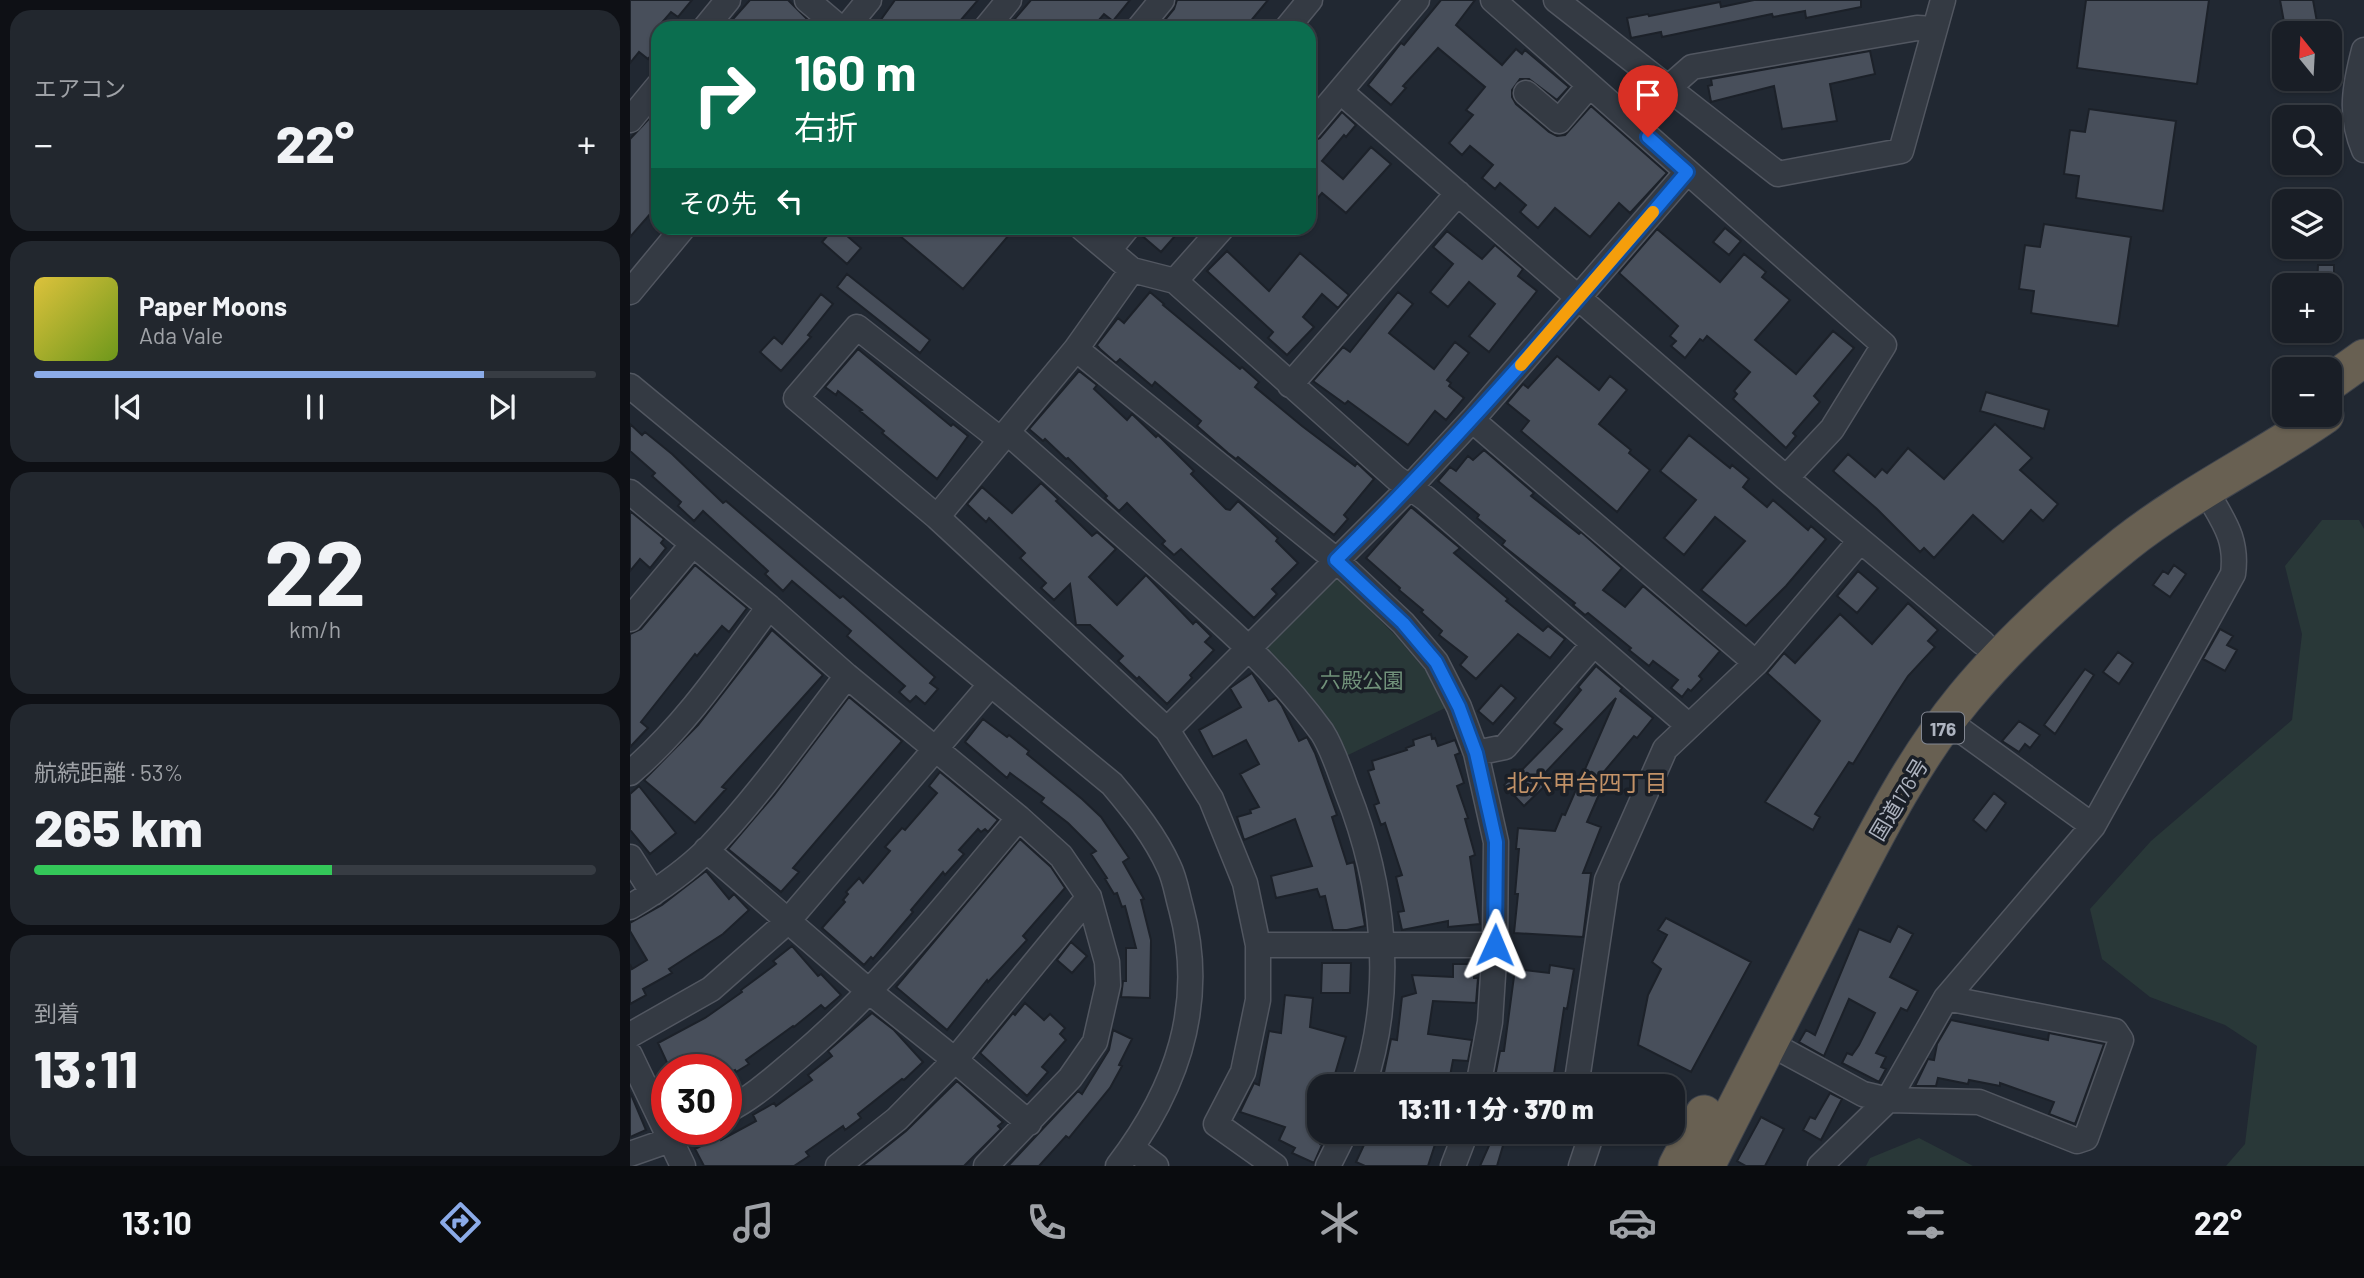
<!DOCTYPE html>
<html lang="ja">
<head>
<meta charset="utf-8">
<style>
  body { margin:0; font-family:Barlow,"Noto Sans JP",sans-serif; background:#22272e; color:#f1f3f6; height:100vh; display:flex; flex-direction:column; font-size:26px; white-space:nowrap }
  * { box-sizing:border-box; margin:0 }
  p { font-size:23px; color:#9fa2a7 }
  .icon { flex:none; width:38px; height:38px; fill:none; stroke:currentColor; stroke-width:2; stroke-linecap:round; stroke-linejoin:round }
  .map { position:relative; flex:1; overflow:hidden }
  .side { display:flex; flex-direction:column; gap:10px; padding:10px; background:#0e1015; width:630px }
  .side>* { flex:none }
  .banner { position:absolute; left:21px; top:21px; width:665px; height:214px; border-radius:21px; box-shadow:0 2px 5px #0004,0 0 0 2px #373c43; background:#0b6e4f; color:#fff; overflow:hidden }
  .needle { width:46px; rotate:342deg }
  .tools { position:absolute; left:1642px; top:21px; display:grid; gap:14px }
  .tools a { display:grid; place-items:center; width:70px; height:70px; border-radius:14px; background:#191e26; box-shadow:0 2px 5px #0004,0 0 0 2px #373c43; font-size:35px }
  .speed { position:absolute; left:21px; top:1054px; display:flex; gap:14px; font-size:35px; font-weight:700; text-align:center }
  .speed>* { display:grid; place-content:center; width:91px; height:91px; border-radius:50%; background:#191e26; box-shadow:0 2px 5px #0004,0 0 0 2px #373c43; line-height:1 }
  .speed .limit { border:10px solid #d22; background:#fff; color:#111 }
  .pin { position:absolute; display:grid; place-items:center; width:60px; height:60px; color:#fff; margin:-72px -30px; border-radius:50% 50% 50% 0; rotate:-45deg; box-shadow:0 0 7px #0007 }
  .pin .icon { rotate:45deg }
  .me { position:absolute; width:77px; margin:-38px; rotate:1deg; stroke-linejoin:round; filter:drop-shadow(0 0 5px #0008) }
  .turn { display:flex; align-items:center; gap:24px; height:147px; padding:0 28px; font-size:32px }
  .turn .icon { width:91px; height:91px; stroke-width:2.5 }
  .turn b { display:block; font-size:49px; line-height:60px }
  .then { display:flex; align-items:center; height:66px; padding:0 28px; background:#0003; gap:14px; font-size:26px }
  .big { font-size:52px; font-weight:800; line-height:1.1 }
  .side .tile { flex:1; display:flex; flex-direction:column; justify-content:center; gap:10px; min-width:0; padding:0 24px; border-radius:21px; background:#22272e }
  .side .dial { align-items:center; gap:0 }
  .dial b { font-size:91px; line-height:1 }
  .song { display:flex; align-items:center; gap:21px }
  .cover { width:84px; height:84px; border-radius:10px; background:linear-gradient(135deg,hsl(50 70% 55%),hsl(80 70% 35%)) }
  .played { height:7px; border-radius:4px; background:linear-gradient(90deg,#8babe8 80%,#373c43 80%) }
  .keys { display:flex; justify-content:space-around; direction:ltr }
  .heat { display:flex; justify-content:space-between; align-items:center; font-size:38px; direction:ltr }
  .charge { height:10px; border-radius:5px; background:linear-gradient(90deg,#34c759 53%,#373c43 0) }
  .trip { position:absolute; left:677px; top:1074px; width:378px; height:70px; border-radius:21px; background:#191e26; box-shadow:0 2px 5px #0004,0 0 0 2px #373c43; font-weight:800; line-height:70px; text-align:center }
  .menu { display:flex; height:112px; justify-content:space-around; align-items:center; background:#0a0c0f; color:#9fa2a7 }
  .menu .icon { width:49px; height:49px }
  .menu .selected { color:#8babe8 }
  .menu b { font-size:32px; color:#f1f3f6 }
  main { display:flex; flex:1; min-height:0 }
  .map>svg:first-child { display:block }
  .green { fill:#293838 }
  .building { fill:#484f5b; stroke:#1c2129; stroke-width:2 }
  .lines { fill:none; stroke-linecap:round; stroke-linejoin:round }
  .minor-casing { stroke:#525761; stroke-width:27 }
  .highway-casing { stroke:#3f444d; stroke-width:39 }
  .minor { stroke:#343a43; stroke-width:24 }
  .highway { stroke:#686052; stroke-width:37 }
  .route-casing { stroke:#114b97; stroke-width:18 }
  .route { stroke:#1a73e8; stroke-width:12 }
  .slow { stroke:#f59e0b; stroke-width:12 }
  .labels { text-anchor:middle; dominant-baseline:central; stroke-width:7; stroke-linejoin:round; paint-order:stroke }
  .shield { fill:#1a1f27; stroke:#828792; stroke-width:2 }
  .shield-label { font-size:19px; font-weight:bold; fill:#aeb4c0 }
  .park-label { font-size:21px; fill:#71927a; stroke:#1a1f27 }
  .street-label { font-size:21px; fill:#aeb4c0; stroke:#1a1f27 }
  .neighbourhood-label { font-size:23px; fill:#c39267; stroke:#1a1f27 }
</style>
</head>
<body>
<main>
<section class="side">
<div class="tile"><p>エアコン</p>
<div class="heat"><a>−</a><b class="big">22°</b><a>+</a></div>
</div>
<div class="tile">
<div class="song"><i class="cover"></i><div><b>Paper Moons</b><p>Ada Vale</p></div></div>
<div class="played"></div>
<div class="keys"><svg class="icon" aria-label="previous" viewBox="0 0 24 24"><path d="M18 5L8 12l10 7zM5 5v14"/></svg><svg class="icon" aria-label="pause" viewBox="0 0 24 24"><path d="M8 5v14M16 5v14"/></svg><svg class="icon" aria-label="next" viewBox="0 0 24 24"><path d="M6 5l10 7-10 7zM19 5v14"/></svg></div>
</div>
<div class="tile dial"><b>22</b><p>km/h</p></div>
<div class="tile"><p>航続距離 · 53%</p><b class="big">265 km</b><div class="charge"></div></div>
<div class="tile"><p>到着</p><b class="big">13:11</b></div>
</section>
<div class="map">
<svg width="1734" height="1166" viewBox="0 0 1734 1166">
  <rect width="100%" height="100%" fill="#212832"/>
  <path class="green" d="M1692,520H1729L1734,529V1166H1596L1615,1144L1627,1046L1595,1025L1520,997L1472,959L1460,909L1521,841L1662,720L1672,634L1655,566Z
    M706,577L766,636L795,670L815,708L716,756L634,648Z
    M1289,1138L1343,1166H1236L1240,1158Z"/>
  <path class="building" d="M0,0H62L48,17L41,12L28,27V46L18,59L9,52L0,63Z
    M120,0H158L179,21L173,28H95Z
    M265,0H348L324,28H245Z
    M401,0H500L483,21L474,14L462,28H377Z
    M547,0H638L615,28H542L534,21L544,9Z
    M811,0H845L826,25L872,65L886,49L892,54L895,50L939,87L927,100L899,79H890L882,90V97L886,104L919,132L927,136L935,135L961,106L1037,173L1000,213L989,203L960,237L925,208L908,228L890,212L896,205L870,183L865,189L852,178L863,165L840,146L832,155L819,143L843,115L836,110L855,87L808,48L773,86L776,88L761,105L738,85L771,43L774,45Z
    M1124,0H1231V7L1176,18L1175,11L1143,17L1142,14L1032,37L1031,32L1001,38L997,18L1018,14L1019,16L1090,2L1091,7Z
    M1456,0H1579L1567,84L1447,68Z
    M1650,0H1683L1689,33H1656Z
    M1240,51L1245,74L1200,84L1207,121L1152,129L1144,86L1081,102L1078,86L1082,85L1081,79Z
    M28,109V205L0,237V139Z
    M1459,109L1546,121L1533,211L1446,198L1449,176L1434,174L1440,130L1455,132Z
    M712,112L726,125L716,137L714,135L692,161L713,179L741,147L761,164L716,213L692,193L679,208V143L690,138Z
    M1414,224L1501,237L1488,326L1401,313L1404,291L1389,289L1395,245L1410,247Z
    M204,228H208L231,248L217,264L192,242Z
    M278,228H385L333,289L270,236Z
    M511,228H552L531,252L510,234Z
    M1095,228L1111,241L1099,255L1083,242Z
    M1027,229L1090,282L1114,254L1136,272L1132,277L1160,300L1125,340L1166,374L1203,331L1224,348L1184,396L1190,402L1163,433L1166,436L1156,448L1103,399L1107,394L1104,391L1120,372L1077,336L1073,341L1070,339L1055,358L1041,346L1046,341L1040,336L1048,326L989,273Z
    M817,231L852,259L865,245L893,269L888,276L907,291L859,352L839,336L865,304L839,282L818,307L800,292L823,264L803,247Z
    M597,251L639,291L670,253L719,295L708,308L692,294L673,317L684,327L657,355L638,338L643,332L577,271Z
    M1688,265H1704V285H1687Z
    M217,274L300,340L290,353L207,287Z
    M520,292L534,304L533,305L610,369L612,367L629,382L625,387L672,426L725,466L727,463L744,479L714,515L718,519L704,535L608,457L606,459L598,453L567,426L571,421L525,382L522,386L490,359L486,363L470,349L467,345L488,318L494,323Z
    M768,292L783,304L759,333L804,369L825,342L839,353L817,380L821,383L819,386L834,398L816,420L805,411L778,445L718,401L715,404L683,381L713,347L720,352Z
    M191,294L203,304L178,335L181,337L151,371L130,352L144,337L152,344Z
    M228,349L321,426L323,424L338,436L307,479L252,433L254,431L230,411L232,410L208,391L206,395L195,387Z
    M927,356L969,390L980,376L997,390L969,424L1001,450L999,453L1020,470L987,512L891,431L899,421L877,403L893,384L898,388Z
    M449,371L467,385L464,389L497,420L502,414L526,437L528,435L564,471L561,474L596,509L600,510L608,501L648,538L646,541L668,563L642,589L647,594L624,618L551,549L544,555L532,544L535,541L497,503L489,511L475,498L477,496L438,458L436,459L415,439L413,441L399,429Z
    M1356,392L1419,410L1414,429L1350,411Z
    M0,424L12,435L15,432L42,454L93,503L96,501L210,598L213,596L305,677L300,683L308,689L295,704L286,696L280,702L269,692L275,686L217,636L221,631L162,581L153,591L135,574L138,571L73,511L64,521L48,506L51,502L22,476L25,473L0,451Z
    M1365,424L1402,458L1390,470L1428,504L1413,521L1401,510L1373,542L1343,515L1304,558L1294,548L1290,552L1247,509L1203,471L1218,454L1245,477L1252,469L1257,473L1278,448L1314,479Z
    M1059,435L1100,468L1102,465L1119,479L1113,487L1137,507L1143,500L1178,530L1181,526L1196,539L1156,586L1116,626L1071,590L1115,541L1085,517L1054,555L1034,538L1066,500L1030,471Z
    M854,450L904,493L901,496L949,534L951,532L992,568L973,590L995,607L1013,586L1090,651L1069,676L1072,679L1061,691L1058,689L1052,697L1041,688L1048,680L1023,661L1019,666L999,650L1001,648L958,613L955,615L943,605L945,603L872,545L875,541L847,518L849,515L808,481L820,467L826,471L838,456L843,460Z
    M411,483L428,499L426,501L462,536L467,532L486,549L459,577L487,605L516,575L563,624L566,621L581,636L575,642L584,650L560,675L562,678L537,704L509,677L507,679L488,661L493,656L460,625H446L440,584L424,600L411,588L416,583L390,558L395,553L359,518L356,522L337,504L352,487L382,513Z
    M781,507L830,548L824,553L878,599L876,601L913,631L918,626L935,639L920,658L888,634L846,679L830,665L837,657L809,635L812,631L791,612L793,610L769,590L770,588L736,558Z
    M0,511L34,539L31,543L36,548L20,568L10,559L0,571Z
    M65,565L117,608L99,632L92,626L67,656L65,654L11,722L18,728L0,747V634L11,629Z
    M1544,565L1556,574L1540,597L1523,585L1533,571L1538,574Z
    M1228,571L1248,588L1227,613L1207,596Z
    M1278,603L1308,630L1298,641L1305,647L1278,676L1263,699L1223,764L1219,762L1185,814L1190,817L1183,830L1135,802L1190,721L1137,673L1154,653L1165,663L1210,614L1242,644Z
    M1590,629L1603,636L1597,645L1607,650L1595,671L1573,659Z
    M142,630L193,675L92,787L96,789L65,823L14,780L68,725Z
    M1488,652L1503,663L1489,684L1473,672Z
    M966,666L992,688L990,691L1023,718L1007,738L1004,736L972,774L977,776L957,822L971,827L953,873H961L953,937L884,933L888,894H885L889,849H886L888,828L925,831L932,814L935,815L986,698L913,775L920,781L894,806L874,785L887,772L888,774L932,729L924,723L951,690L948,687Z
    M1455,669L1464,675L1425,734L1414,725Z
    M622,673L639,701L646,698L652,706L669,741L677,737L685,753L707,815L702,817L717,864L724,862L735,926L717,930H703L695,896L690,897L687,889L646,898L641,876L682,866L665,819L614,840L607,817L621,813L620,810L629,807L610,774L629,764L616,740L583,757L569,730L611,707L600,688Z
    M871,685L886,698L863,724L848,711Z
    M219,697L272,741L163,868L169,872L151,892L98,849L144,795Z
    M353,719L377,737L379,735L399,751L397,754L452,799L471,817L499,858L493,862L514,899L511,900L521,940L520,998L491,997L493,981H496V948H506L495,906L492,907L487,893L484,894L475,879L477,878L461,854L466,851L438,823L411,802L414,798L380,773L377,778L335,742Z
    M1389,721L1410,735L1400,748L1395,744L1389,752L1372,741Z
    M801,734L802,739L805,738L808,746L825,740L830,753L825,755L834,783L827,786L838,818L835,819L845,855L840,857L850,924L818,927V921L772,930L768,912L774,911L766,877L772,875L755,823L751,825L744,805L749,803L738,771L744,769L742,761L777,750L776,748L784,745L783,740Z
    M310,772L368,820L358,832L355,829L351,832L348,829L329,850L334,854L315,875L313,872L281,910L283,912L243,959L241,957L234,965L192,928L215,902L213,900L218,894L216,892L229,878L233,883L260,851L255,847L272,828L275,830L307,793L299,786Z
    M9,786L46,833L20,854L0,830V794Z
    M1364,793L1376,803L1356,831L1343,820Z
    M390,839L421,867L435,888L393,936L397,940L358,982L357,980L317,1030L266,987Z
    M76,871L99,899L104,894L119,910L93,934L39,969L42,973L13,989L16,995L0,1004V964L2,969L17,960L0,931V923L32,905Z
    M1036,918L1121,962L1061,1072L1008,1045L1018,995L1031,969L1022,962L1037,935L1028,930Z
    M1268,926L1283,934L1260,977L1288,991L1277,1011L1271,1008L1246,1053L1256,1057L1251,1067L1256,1069L1249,1082L1212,1063L1217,1053L1222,1055L1229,1045L1245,1013L1219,999L1194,1056L1169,1042L1176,1030L1185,1035L1229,929L1260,942Z
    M441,942L457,956L442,973L427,960Z
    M162,946L188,976L191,974L211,995L195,1009L191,1005L164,1027L163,1026L116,1060L119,1064L106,1072L105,1070L96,1074V1069H63L59,1061L40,1069L28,1043L75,1018L112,992L111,990L146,964L143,961Z
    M692,963H721L720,993H691Z
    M823,964H844V978H848L846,1003L803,1001L798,1034L842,1040L838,1061L823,1060L818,1087H751L761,1039L767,1040L772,997L786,993L782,975L823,977Z
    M920,965L944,969L937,1009L934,1008L922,1087H863L870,1051H874L885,969L919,973Z
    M655,995L683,998L680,1027L716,1037L705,1074L720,1079L719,1087H690V1144L692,1145L684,1163L662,1153L665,1148L649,1140L655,1127L610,1112L624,1083L629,1085L639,1031L651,1033Z
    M395,1003L414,1020L420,1014L435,1028L430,1034L436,1040L412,1067L418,1072L397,1096L350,1053L383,1013L385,1015Z
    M242,1013L264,1030L293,1062L274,1080L272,1079L228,1114L231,1118L215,1130L213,1126L176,1152L179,1156L164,1166H74L65,1149L90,1136L91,1140L126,1121L123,1115L144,1103L146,1106L182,1080L178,1075L202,1056L198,1051Z
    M1321,1020L1418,1040L1419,1033L1474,1044L1445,1124L1419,1114L1424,1102L1370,1083V1086L1339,1080L1338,1084L1308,1078L1306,1086H1285L1298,1059L1304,1060L1307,1044Z
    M483,1030L502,1039L489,1065L492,1066L480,1088L439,1138L436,1136L409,1166H378L448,1091L452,1094L479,1050Z
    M327,1081L373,1122L368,1126L371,1129L334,1166H232L276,1131Z
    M0,1092L16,1130L0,1137Z
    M1200,1093L1212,1099L1191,1140L1173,1130L1180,1117L1185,1119Z
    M1131,1117L1154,1129L1135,1166H1116L1107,1161Z
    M740,1132H809L798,1166H735L726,1162Z
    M865,1132H877L867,1166H850Z"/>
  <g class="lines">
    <defs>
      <path id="minor" d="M177,0L210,28
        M863,0L1254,345L1202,429L1156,478
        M926,0L1148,174L1271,151L1313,0
        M75,28L98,0
        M216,28L239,0
        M356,28L379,0
        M509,28L532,0
        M657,28L680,0
        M1734,50C1725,85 1719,115 1734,150
        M1038,88L1062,67L1287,28L1305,29
        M711,92L1156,478L1353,643
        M896,93L929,121L959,86
        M0,120L28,86
        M679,128L787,0
        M452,228L502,270L545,281L766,478L795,498L1059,726
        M479,250L497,228
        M502,270L446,349L307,517L537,730L581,799L615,883L628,945V1000L613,1072L586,1124L645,1166
        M545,281L592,228
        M0,292L53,228
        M446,349L706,560L773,623L806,662L829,707L846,753L866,842L865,945L860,1022L848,1087
        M660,385L828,193
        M0,386L482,784C504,810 525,836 539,867C545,879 547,894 551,908C577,1004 547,1089 488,1166
        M842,420L1126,663
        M377,432C430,479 483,526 536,573C592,623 648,671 692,732C703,749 710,772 717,791C754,885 766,990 733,1087
        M0,492L139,607L217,676L389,818L431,856L459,897L477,962L478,985L465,1042L440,1078L356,1166
        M307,517L166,398L227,327L371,440
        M0,619L63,544
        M1318,721L1463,826
        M537,730L779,488L842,420L1057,172
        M846,753L875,747L963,645
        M0,773C55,726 96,665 139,607
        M76,850L240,992L325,1060L399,1123
        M0,857L23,893
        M0,907C27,891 56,871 78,849C129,796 172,734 217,676
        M628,945H865
        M0,1035L81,989L157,922L361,684
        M1139,1043L1233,1094L1258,1100L1349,1102L1447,1141L1456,1138L1491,1040L1485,1031L1316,998
        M0,1055L53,1166
        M946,1087L977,880L1035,749L1126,663L1230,541
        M96,1111C124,1097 145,1077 169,1057C252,987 319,900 389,818
        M502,1148L526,1166
        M0,1154L40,1140L62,1129
        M208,1166L267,1119L325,1060L459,897
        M698,1166L715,1132
        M823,1166L836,1132
        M951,1166L959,1142L955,1132
        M1190,1166L1258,1100L1316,998L1463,826L1603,574C1608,537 1592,520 1575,489"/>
      <path id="highway" d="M1699,383L1734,358
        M1047,1166L1074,1114
        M1076,1166C1118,1084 1159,1002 1201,921C1241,844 1279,765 1334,698C1381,641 1438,590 1495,544C1557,495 1630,460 1695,415"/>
    </defs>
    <use href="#minor" class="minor-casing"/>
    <use href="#highway" class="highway-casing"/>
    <use href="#minor" class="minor"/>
    <use href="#highway" class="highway"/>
  </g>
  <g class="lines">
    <defs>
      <path id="route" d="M865,945L866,842L846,753L829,707L806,662L773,623L706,560C831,437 944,305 1057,172L1018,137"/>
    </defs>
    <use href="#route" class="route-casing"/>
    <use href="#route" class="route"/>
    <path class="slow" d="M891,365L1023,212"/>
  </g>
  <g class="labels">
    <rect class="shield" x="1292" y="712.5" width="42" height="31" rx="5"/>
    <g class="shield-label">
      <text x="1313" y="728">176</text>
    </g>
    <g class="park-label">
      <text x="732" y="679">六殿公園</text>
    </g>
    <g class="street-label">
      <text transform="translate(1268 799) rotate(-59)">国道176号</text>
    </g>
    <g class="neighbourhood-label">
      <text x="957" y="782">北六甲台四丁目</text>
    </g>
  </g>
</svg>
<div class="tools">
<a><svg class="needle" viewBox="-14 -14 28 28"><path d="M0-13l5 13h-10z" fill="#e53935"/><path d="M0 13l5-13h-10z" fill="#9fa2a7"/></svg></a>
<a><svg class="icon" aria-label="search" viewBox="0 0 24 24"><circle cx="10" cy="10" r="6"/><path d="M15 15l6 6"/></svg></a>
<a><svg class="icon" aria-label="layers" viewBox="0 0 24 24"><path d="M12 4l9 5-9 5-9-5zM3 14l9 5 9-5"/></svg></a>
<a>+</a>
<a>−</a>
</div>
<div class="speed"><div class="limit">30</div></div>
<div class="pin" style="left:1018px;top:137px;background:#d93025"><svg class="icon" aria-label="arrive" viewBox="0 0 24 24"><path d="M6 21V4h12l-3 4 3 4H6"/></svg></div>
<svg class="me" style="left:865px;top:945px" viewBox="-20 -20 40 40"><path d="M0-17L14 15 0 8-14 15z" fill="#1a73e8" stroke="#fff" stroke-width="4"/></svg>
<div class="trip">13:11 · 1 分 · 370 m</div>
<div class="banner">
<div class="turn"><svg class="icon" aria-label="right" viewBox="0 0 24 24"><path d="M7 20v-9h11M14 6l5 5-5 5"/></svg><div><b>160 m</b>右折</div></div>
<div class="then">その先<svg class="icon" aria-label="left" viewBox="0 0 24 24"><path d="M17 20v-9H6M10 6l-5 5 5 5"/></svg></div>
</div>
</div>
</main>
<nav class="menu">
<b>13:10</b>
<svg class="icon selected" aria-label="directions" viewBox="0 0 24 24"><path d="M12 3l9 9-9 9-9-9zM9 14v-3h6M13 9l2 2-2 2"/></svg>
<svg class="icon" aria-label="music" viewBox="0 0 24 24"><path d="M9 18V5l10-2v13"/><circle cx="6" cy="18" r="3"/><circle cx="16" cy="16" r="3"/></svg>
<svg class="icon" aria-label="phone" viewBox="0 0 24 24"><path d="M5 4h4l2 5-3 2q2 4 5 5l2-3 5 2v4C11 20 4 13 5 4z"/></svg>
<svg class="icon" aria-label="climate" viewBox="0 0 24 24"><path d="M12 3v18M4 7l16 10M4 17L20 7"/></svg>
<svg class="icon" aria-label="car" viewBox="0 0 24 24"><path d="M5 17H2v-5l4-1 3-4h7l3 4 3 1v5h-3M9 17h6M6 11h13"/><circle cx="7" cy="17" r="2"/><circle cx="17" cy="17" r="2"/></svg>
<svg class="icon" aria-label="filters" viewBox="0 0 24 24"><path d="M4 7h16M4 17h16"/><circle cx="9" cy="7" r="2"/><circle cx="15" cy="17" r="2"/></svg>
<b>22°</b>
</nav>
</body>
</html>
